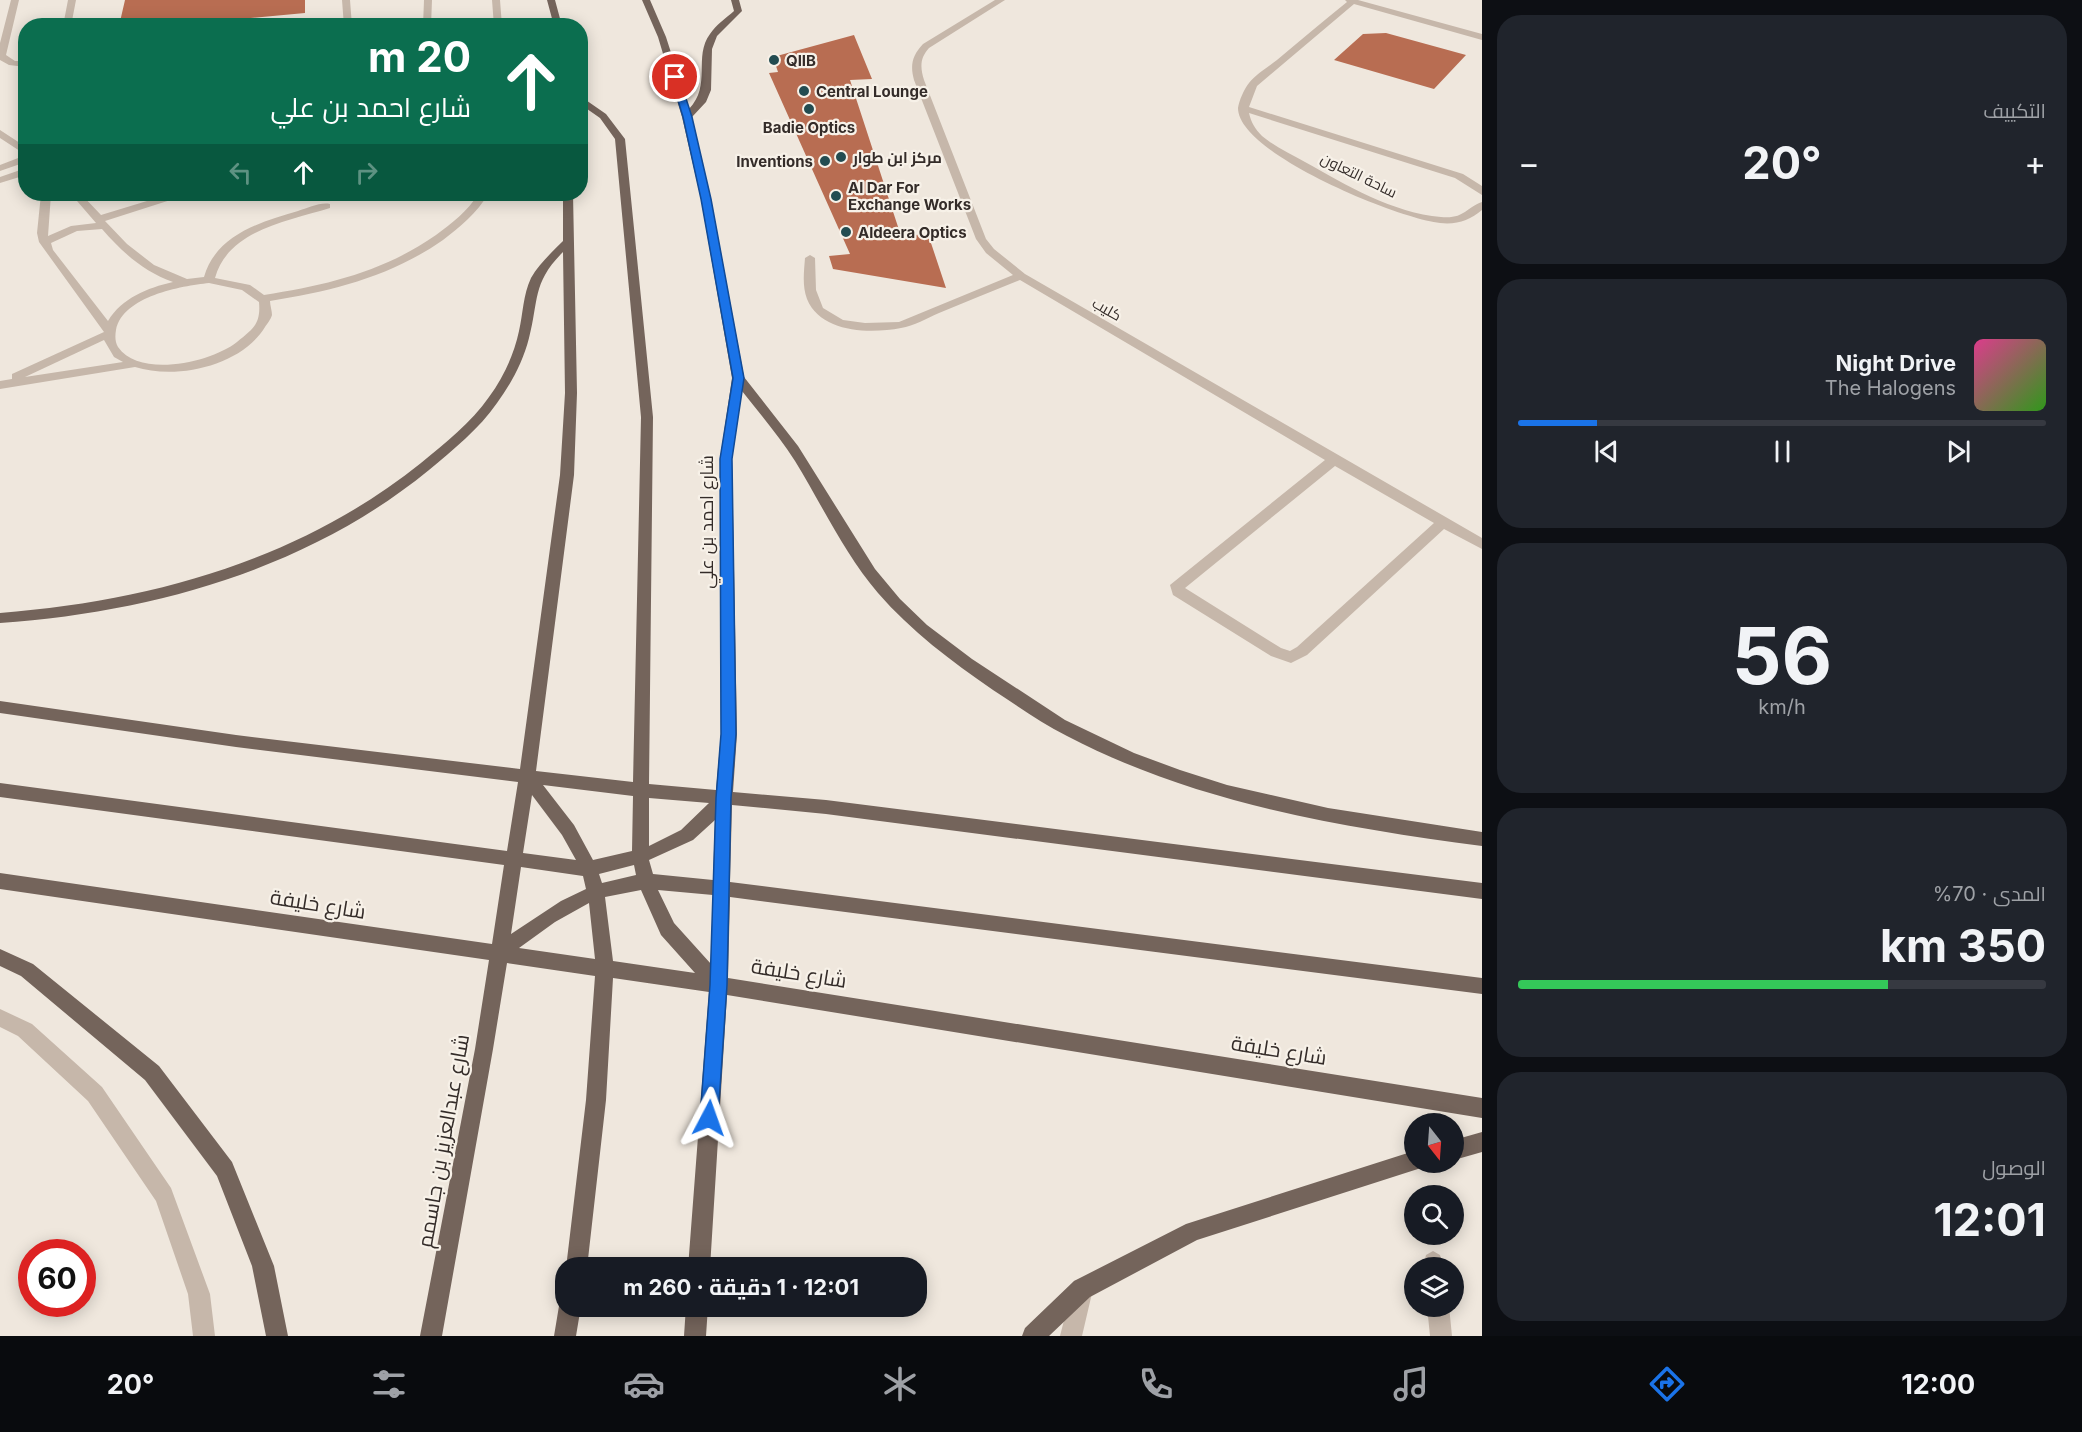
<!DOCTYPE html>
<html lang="ar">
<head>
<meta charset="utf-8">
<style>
  body { margin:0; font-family:Inter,Cairo,sans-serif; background:#20242c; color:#f1f3f6; direction:rtl; height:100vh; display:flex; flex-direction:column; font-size:22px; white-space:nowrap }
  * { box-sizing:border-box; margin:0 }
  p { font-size:20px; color:#9ea1a6 }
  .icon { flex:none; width:33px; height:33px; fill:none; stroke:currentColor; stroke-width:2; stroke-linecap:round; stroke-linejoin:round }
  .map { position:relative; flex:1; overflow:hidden; direction:ltr }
  .drawer { display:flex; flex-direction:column; gap:15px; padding:15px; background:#0d0f14; width:600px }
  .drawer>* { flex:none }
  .guide { position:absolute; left:18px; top:18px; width:570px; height:183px; border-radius:24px; box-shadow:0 3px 15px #0003; direction:rtl; background:#0b6e4f; color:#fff; overflow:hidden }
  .needle { width:39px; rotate:163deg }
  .buttons { position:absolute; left:1404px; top:1113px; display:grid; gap:12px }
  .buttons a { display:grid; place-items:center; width:60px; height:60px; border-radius:50%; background:#171b24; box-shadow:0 3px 15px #0003; font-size:30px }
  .speed { position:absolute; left:18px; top:1239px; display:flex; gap:12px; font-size:30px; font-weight:700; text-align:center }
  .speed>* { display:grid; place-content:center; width:78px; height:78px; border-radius:50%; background:#171b24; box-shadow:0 3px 15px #0003; line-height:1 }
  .speed .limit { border:9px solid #d22; background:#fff; color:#111 }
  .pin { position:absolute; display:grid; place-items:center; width:51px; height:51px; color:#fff; margin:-26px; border:3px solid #fff; border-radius:50%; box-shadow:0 2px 6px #0007 }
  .me { position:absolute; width:66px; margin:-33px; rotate:4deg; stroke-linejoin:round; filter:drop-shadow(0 0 4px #0008) }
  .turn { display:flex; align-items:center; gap:21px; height:126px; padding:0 18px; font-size:27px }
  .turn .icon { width:78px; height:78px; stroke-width:2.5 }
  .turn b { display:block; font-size:42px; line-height:51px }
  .lanes { display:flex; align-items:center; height:57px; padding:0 18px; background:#0003; justify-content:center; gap:30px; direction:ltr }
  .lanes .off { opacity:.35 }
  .big { font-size:45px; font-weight:700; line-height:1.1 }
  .drawer .widget { flex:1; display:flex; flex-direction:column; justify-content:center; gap:9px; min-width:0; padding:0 21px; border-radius:24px; background:#20242c }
  .drawer .dial { align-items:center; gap:0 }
  .dial b { font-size:78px; line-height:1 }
  .song { display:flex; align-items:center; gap:18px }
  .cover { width:72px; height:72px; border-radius:9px; background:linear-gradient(135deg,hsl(330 70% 55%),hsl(110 70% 35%)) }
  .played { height:6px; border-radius:3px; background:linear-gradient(90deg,#1a73e8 15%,#363941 15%) }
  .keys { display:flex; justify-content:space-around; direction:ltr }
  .heat { display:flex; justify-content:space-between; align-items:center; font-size:33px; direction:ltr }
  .charge { height:9px; border-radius:4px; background:linear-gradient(90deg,#34c759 70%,#363941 0) }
  .trip { position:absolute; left:555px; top:1257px; width:372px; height:60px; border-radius:24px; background:#171b24; box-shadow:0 3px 15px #0003; font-weight:700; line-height:60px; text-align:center; direction:rtl }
  .tab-bar { display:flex; height:96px; justify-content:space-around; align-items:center; background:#090b0e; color:#9ea1a6 }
  .tab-bar .icon { width:42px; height:42px }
  .tab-bar .on { color:#1a73e8 }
  .tab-bar b { font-size:27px; color:#f1f3f6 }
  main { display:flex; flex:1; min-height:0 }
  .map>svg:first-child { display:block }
  .building { fill:#b86d52 }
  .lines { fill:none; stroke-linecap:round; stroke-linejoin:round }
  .minor { fill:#c6b7aa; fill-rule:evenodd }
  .major { fill:#74645b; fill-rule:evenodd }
  .route { fill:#1a73e8; stroke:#114b97; stroke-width:1.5 }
  .poi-dot { fill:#234c51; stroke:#f7f1e8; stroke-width:2 }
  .labels { text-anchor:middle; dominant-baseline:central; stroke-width:4.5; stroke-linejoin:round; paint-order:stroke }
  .far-poi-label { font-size:15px; font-weight:bold; fill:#342c29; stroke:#f7f1e8; text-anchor:start }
  .far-street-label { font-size:15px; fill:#342c29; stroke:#f7f1e8 }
  .street-label { font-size:18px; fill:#342c29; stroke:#f7f1e8 }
  .near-street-label { font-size:21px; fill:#342c29; stroke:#f7f1e8 }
</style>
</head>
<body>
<main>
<section class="drawer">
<div class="widget"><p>التكييف</p>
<div class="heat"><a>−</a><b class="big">20°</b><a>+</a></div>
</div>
<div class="widget">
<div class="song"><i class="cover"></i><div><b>Night Drive</b><p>The Halogens</p></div></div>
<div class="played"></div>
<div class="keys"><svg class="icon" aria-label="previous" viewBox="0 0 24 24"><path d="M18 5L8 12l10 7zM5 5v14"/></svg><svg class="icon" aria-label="pause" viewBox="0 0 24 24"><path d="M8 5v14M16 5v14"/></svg><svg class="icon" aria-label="next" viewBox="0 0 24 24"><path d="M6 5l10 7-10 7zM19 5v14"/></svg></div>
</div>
<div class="widget dial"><b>56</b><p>km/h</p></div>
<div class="widget"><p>المدى · 70%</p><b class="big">350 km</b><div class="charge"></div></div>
<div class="widget"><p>الوصول</p><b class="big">12:01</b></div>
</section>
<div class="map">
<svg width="1482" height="1336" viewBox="0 0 1482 1336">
  <rect width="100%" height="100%" fill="#efe7dd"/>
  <path class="building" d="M125,0H305V13L164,26H119Z
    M1386,33L1466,55L1434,89L1334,60L1363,34Z
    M854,35L872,79L850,80L901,236L928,234L946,288L833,269L829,256L850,254L769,73L778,72L773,57Z"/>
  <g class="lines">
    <path class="minor" d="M11,0H19L6,55L15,61H26V67L9,65L0,60V43Z
      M68,0H76L71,26H63Z
      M342,0H350L352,26H344Z
      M424,0H432L431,26H423Z
      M492,0H500L502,26H494Z
      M995,0H1005L929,48C920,58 920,67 924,80L986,239L994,249L1025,274L1482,538V549L1444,529L1307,655L1291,663L1271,656L1173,595L1170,585L1325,460L1020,280C993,291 966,302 939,313C927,318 914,326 901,328C870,334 821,333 807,299C802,286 804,271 805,258L810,255L815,258L816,290L823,308L843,320L865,323L899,322L1013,275L986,253L976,239L914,80C910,65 912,56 923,44ZM1335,466L1434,523L1297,647L1290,651L1281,648L1185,588Z
      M1345,0H1358L1482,34V40L1354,4L1257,86L1249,107L1463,174L1482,186V195L1455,178L1249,113C1251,122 1255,129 1262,136C1275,147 1291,154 1305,162C1346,185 1393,213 1441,217C1465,219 1465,208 1482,202V210C1470,220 1457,225 1440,223C1399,219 1238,154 1238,108C1239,101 1244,89 1249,83C1256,74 1268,67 1277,60C1300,41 1323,21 1347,2Z
      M0,130L26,147V155L0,138Z
      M26,155V162L0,171V165Z
      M26,168V175L0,183V177Z
      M41,194H51L48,236L71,226L96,223L71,194H81L101,215L170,194H184L183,196L105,221L127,244L154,265L187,279L204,277C216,235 260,222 298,211C308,208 320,202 330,204V208C288,221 228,230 215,278L250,285L264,295C327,285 383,272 436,235C452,223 468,211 478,194H488C477,213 460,227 443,240C390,277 332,291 270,301C270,305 272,311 272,315C271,319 267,324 265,327C241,366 177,380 135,367L0,389V381L12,379V374L104,332L39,242L37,233ZM102,229C122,252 144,272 173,282C147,288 122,298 108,321L53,250L51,243L77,231ZM209,283L242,290L259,302C261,324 253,329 237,342C212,362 140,379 118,347C115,342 115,336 116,330C123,296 181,286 209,283ZM104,340L114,357L123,362L25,377Z
      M0,1009L32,1024L102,1087L171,1188L210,1294L215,1336H193L188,1294L156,1201L88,1101L18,1036L0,1027Z
      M1433,1251L1440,1255L1444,1268H1423L1426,1255Z
      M1082,1278L1090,1281L1093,1289L1082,1336H1060L1074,1281Z
      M1427,1306H1449L1452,1336H1430Z"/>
    <path class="major" d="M547,0H555L562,26H554Z
      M642,0H650L666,37L689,109C712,85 693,57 710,34C716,25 726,18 734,11L731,0H739L742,11L717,36L712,49L711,90L706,102L692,117L711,199L744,377L798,446L875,569L900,599L927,625L972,659L1065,720L1134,753L1180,770L1227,785L1328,808L1482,832V846C1340,827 1195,803 1067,736C1041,723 1018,706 993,690C951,661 911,631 878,593C844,553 822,505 795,461C779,436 760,414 742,391L732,459L737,734L733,792L826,800L1482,883V899L826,814L732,805L730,882L1482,978V994L730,897L728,978L1482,1098V1118L727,995L710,1268H688L709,992L613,978L606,1100L587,1268H566L586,1100L595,976L507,963L493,1049L442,1336H420L475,1049L489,960L0,889V873L492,944L504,865L0,797V783L507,851L518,782L236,747L0,713V701L236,735L520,769L560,475L565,393L563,252C532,283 539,300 529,338C523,362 511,384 497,403C479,429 453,450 429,470C308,569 153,612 0,623V613C152,601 300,560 421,463C445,443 471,423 489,397C503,378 514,355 519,331C523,314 523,295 531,278C539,264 552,252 563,241V194H573L577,393L574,475L536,771L633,782L641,417L615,139L600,118L580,104V96L606,114L625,139L653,417L649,784L716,790L721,734L720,459L732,378L701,199L682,117L658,37ZM543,785L633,796L632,851L593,860L574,825ZM532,795L562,835L576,860L523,853ZM649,798L709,803L681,830L649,846ZM715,820L713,880L653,874L649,860L693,840ZM634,865L636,875L602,883L599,874ZM521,867L583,876L586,889L561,901L511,934ZM641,890L661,935L695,973L613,961L605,897ZM658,890L713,895L711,964L674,923ZM589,903L595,959L519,948L555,922Z
      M0,949L33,964L159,1066L232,1162L274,1266L288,1336H266L252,1266L217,1176L145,1080L21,976L0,966Z
      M1482,1132V1152L1454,1160V1140Z
      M1414,1151V1162H1423L1421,1168L1197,1240L1090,1297L1049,1336H1022L1025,1328L1074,1281L1186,1224Z
      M566,1297V1306H581L576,1336H554L559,1306Z
      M686,1306H708L706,1336H684Z"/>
  </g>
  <path class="route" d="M675,74L679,77L692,117L711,199L744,378L732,459L736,734L731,798L727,985L718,1118L715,1124L709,1127L703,1124L700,1118L710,985L716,798L721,734L720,459L733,378L701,199L683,117L671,77Z"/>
  <g class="poi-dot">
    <circle cx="774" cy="60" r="6"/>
    <circle cx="804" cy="91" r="6"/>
    <circle cx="809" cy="109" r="6"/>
    <circle cx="841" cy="157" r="6"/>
    <circle cx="825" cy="161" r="6"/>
    <circle cx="836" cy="196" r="6"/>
    <circle cx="846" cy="232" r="6"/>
  </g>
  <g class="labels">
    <g class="far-poi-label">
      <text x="786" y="60">QIIB</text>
      <text x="816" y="91">Central Lounge</text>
      <text x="809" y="127" text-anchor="middle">Badie Optics</text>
      <text x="853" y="157">مركز ابن طوار</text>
      <text x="813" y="161" text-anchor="end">Inventions</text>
      <text x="848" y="187">Al Dar For<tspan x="848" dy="17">Exchange Works</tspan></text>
      <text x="858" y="232">Aldeera Optics</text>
    </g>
    <g class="far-street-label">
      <text transform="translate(1359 175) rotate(26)">ساحة التعاون</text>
      <text transform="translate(1107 309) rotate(30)">كليب</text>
    </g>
    <g class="street-label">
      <text transform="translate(706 522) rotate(-90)">شارع احمد بن علي</text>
    </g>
    <g class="near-street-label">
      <text transform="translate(318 904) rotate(9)">شارع خليفة</text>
      <text transform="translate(799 973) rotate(9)">شارع خليفة</text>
      <text transform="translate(1279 1050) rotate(9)">شارع خليفة</text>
      <text transform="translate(443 1141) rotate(-80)">شارع عبدالعزيز بن جاسمم</text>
    </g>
  </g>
</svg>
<div class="buttons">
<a><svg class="needle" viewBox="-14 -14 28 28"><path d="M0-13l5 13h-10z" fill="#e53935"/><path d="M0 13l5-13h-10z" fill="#9ea1a6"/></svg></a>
<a><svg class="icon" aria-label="search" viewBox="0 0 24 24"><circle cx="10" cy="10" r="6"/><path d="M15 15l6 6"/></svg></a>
<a><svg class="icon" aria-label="layers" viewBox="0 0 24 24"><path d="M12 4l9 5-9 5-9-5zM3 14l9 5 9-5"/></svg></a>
</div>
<div class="speed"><div class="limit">60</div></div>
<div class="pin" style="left:675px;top:77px;background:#d93025"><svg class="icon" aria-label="arrive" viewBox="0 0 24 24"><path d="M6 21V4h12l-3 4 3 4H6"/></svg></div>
<svg class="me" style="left:709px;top:1118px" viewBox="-20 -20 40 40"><path d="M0-17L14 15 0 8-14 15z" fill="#1a73e8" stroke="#fff" stroke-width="4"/></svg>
<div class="trip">12:01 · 1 دقيقة · 260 m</div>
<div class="guide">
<div class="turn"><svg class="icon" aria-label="ahead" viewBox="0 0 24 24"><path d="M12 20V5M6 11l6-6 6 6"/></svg><div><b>20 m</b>شارع احمد بن علي</div></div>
<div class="lanes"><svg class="icon off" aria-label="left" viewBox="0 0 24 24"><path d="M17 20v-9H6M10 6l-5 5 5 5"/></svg><svg class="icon" aria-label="ahead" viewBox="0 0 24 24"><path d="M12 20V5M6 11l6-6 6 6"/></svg><svg class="icon off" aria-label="right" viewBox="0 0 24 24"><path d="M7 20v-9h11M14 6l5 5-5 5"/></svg></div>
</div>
</div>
</main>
<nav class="tab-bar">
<b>12:00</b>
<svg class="icon on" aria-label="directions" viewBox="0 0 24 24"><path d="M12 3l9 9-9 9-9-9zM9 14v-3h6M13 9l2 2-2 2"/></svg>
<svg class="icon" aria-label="music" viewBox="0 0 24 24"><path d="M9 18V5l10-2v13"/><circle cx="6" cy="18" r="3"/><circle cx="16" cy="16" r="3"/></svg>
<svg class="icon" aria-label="phone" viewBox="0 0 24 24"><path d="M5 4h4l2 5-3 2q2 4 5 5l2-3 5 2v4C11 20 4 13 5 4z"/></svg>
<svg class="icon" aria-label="climate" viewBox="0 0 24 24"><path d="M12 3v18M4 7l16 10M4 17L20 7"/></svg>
<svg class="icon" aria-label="car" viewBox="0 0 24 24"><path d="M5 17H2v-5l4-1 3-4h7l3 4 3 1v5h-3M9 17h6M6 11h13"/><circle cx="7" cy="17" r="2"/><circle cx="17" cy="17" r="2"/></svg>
<svg class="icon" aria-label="filters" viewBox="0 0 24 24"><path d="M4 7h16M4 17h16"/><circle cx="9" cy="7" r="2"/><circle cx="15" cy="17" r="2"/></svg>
<b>20°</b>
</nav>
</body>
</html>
